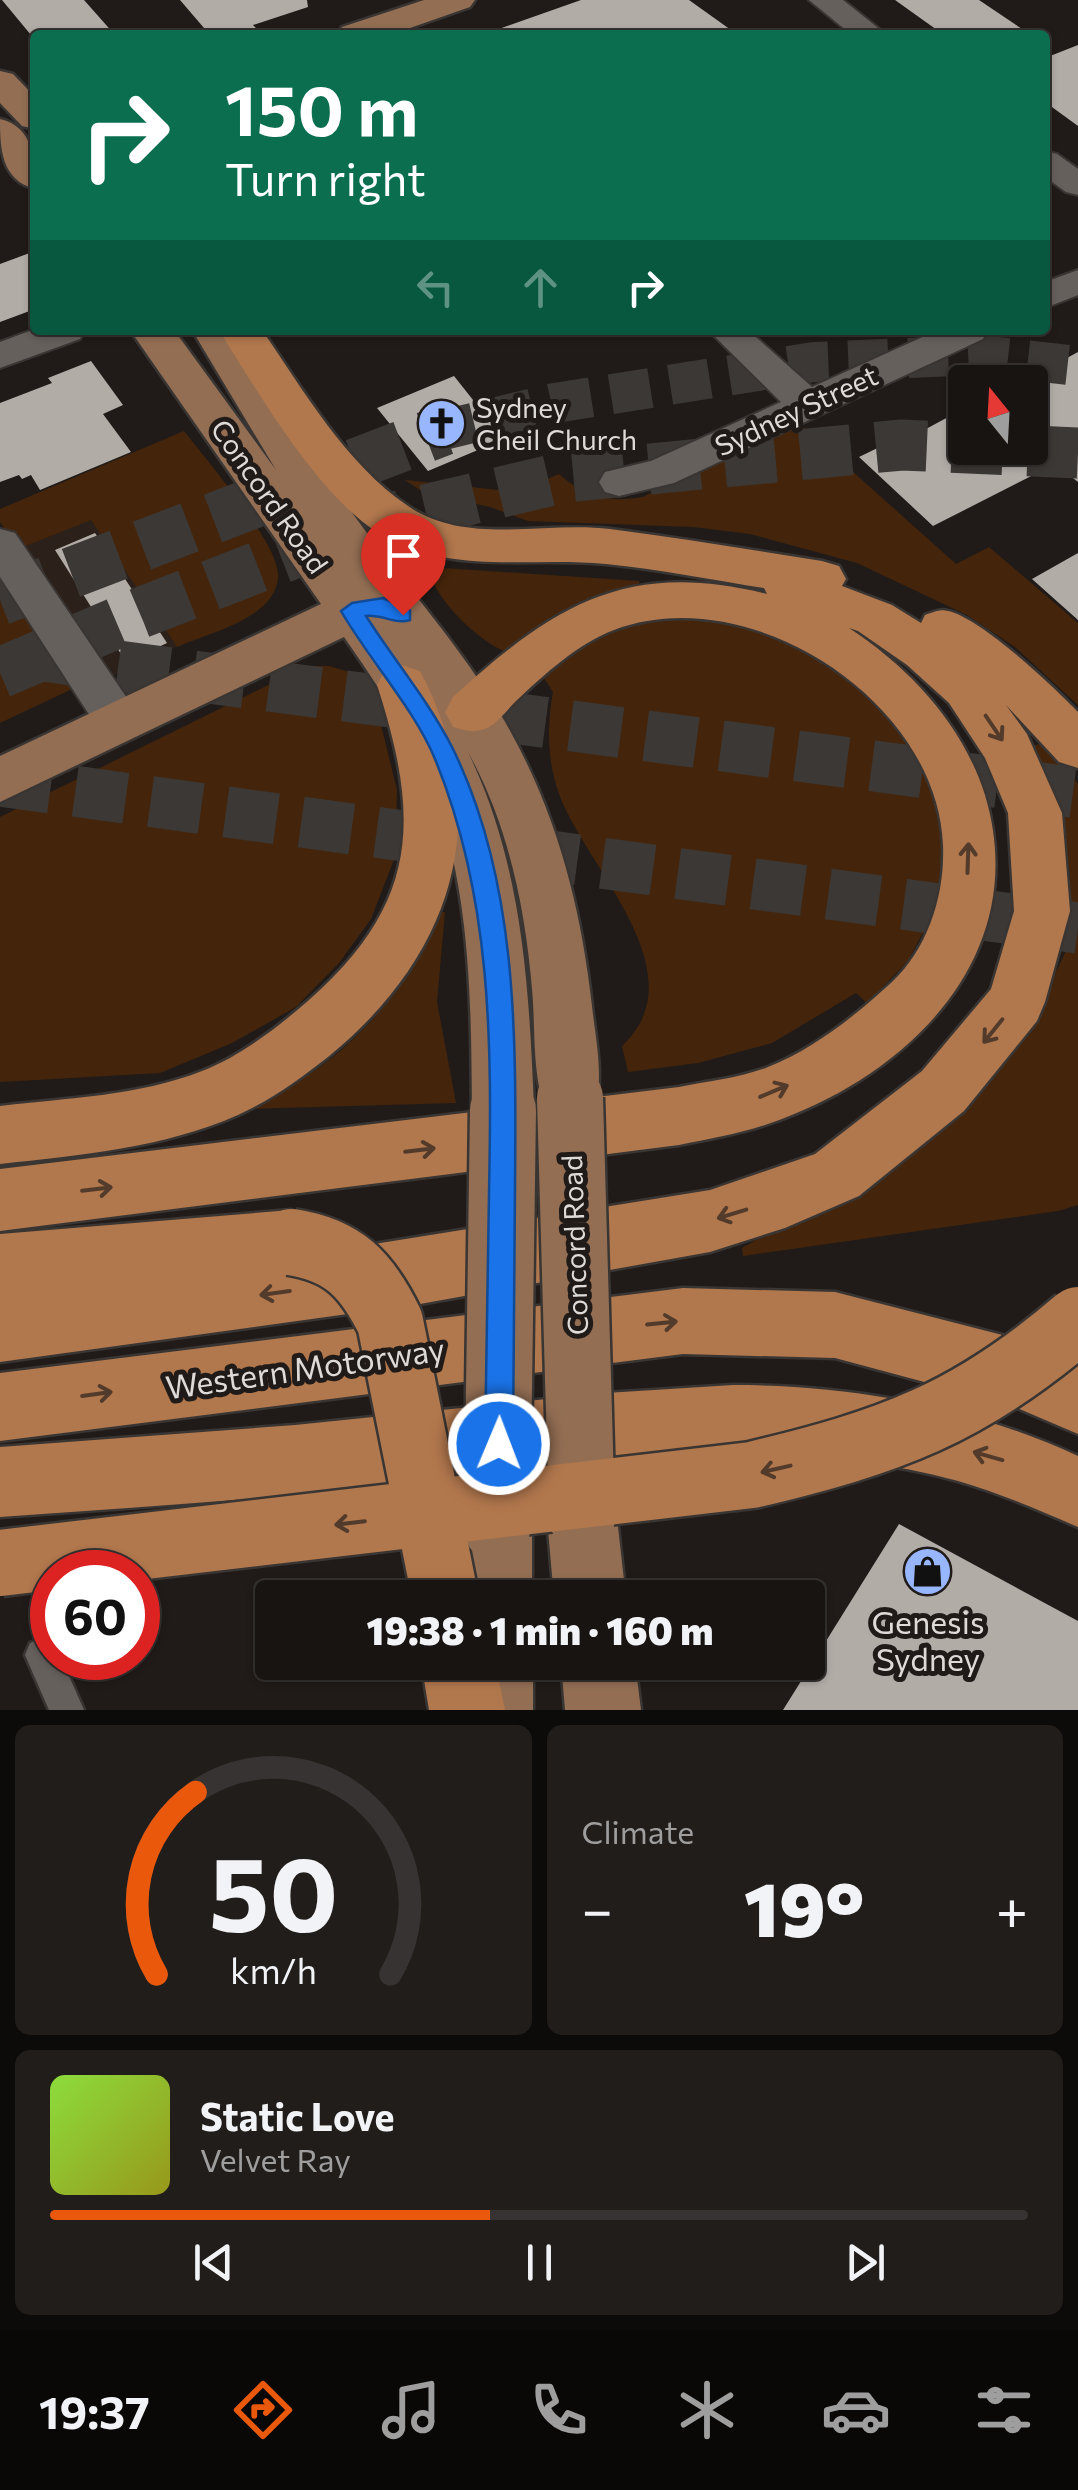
<!DOCTYPE html>
<html lang="en">
<head>
<meta charset="utf-8">
<style>
  body { margin:0; font-family:Commissioner,sans-serif; background:#211d1b; color:#f1f3f6; height:100vh; display:flex; flex-direction:column; font-size:38px; white-space:nowrap }
  * { box-sizing:border-box; margin:0 }
  p { font-size:32px; color:#9f9e9f }
  .icon { flex:none; width:55px; height:55px; fill:none; stroke:currentColor; stroke-width:2; stroke-linecap:round; stroke-linejoin:round }
  .map { position:relative; height:1710px; overflow:hidden }
  .details { display:flex; flex-direction:column; gap:15px; padding:15px; background:#0d0b0a; flex:1 }
  .details>* { flex:none }
  .top-card { position:absolute; left:30px; top:30px; width:1020px; height:305px; border-radius:10px; box-shadow:0 2px 8px #0004,0 0 0 2px #363332; background:#0b6e4f; color:#fff; overflow:hidden }
  .needle { width:65px; rotate:342deg }
  .buttons { position:absolute; left:948px; top:365px; display:grid; gap:20px }
  .buttons a { display:grid; place-items:center; width:100px; height:100px; border-radius:10px; background:#181412; box-shadow:0 2px 8px #0004,0 0 0 2px #363332; font-size:50px }
  .speed { position:absolute; left:30px; top:1550px; display:flex; gap:20px; font-size:50px; font-weight:700; text-align:center }
  .speed>* { display:grid; place-content:center; width:130px; height:130px; border-radius:50%; background:#181412; box-shadow:0 2px 8px #0004,0 0 0 2px #363332; line-height:1 }
  .speed .limit { border:15px solid #d22; background:#fff; color:#111 }
  .pin { position:absolute; display:grid; place-items:center; width:85px; height:85px; color:#fff; margin:-102px -42px; border-radius:50% 50% 50% 0; rotate:-45deg; box-shadow:0 0 10px #0007 }
  .pin .icon { rotate:45deg }
  .me { position:absolute; width:110px; margin:-55px; rotate:1deg; stroke-linejoin:round; filter:drop-shadow(0 0 8px #0008) }
  .turn { display:flex; align-items:center; gap:35px; height:210px; padding:0 30px; font-size:45px }
  .turn .icon { width:130px; height:130px; stroke-width:2.5 }
  .turn b { display:block; font-size:70px; line-height:85px }
  .lanes { display:flex; align-items:center; height:95px; padding:0 30px; background:#0003; justify-content:center; gap:50px; direction:ltr }
  .lanes .off { opacity:.35 }
  .big { font-size:75px; font-weight:800; line-height:1.1 }
  .details .card { flex:1; display:flex; flex-direction:column; justify-content:center; gap:15px; min-width:0; padding:0 35px; border-radius:15px; background:#211d1b }
  .details .dial { align-items:center; gap:0 }
  .dial svg { height:260px; overflow:visible; fill:none; stroke:#363332; stroke-width:7; stroke-linecap:round; text-anchor:middle }
  .dial text { fill:#f1f3f6; stroke:none }
  .song { display:flex; align-items:center; gap:30px }
  .cover { width:120px; height:120px; border-radius:15px; background:linear-gradient(135deg,hsl(90 70% 55%),hsl(60 70% 35%)) }
  .played { height:10px; border-radius:5px; background:linear-gradient(90deg,#ea580c 45%,#363332 45%) }
  .keys { display:flex; justify-content:space-around; direction:ltr }
  .heat { display:flex; justify-content:space-between; align-items:center; font-size:55px; direction:ltr }
  .details .tiles { flex:1; display:grid; gap:15px; grid-template-columns:1fr 1fr }
  .card:last-child { grid-column:span 2 }
  .trip { position:absolute; left:255px; top:1580px; width:570px; height:100px; border-radius:10px; background:#181412; box-shadow:0 2px 8px #0004,0 0 0 2px #363332; font-weight:800; line-height:100px; text-align:center }
  .tab-bar { display:flex; height:160px; justify-content:space-around; align-items:center; background:#0a0807; color:#9f9e9f }
  .tab-bar .icon { width:70px; height:70px }
  .tab-bar .current { color:#ea580c }
  .tab-bar b { font-size:45px; color:#f1f3f6 }
  .map>svg:first-child { display:block }
  .built { fill:#2b211a }
  .green { fill:#44250b }
  .building { fill:#b2aca7 }
  .lines { fill:none; stroke-linecap:round; stroke-linejoin:round }
  .highway-tunnel-far1 { stroke:#3c3835; stroke-width:40; stroke-dasharray:40 20; stroke-linecap:butt }
  .highway-tunnel { stroke:#3c3835; stroke-width:51; stroke-dasharray:51 25; stroke-linecap:butt }
  .lane-casing { stroke:#393533; stroke-width:5 }
  .street-casing { stroke:#393533; stroke-width:4 }
  .primary-casing { stroke:#393533; stroke-width:5 }
  .highway-casing { stroke:#393533; stroke-width:5 }
  .lane { fill:#66605c; fill-rule:evenodd }
  .street { fill:#66605c; fill-rule:evenodd }
  .primary { fill:#936e53; fill-rule:evenodd }
  .highway { fill:#b1774d; fill-rule:evenodd }
  .primary-bridge-casing { stroke:#393533; stroke-width:71; stroke-linecap:butt }
  .highway-bridge-casing { stroke:#393533; stroke-width:71; stroke-linecap:butt }
  .primary-bridge { stroke:#936e53; stroke-width:66 }
  .highway-bridge { stroke:#b1774d; stroke-width:66 }
  .oneway { stroke:#533b2b }
  .route { fill:#1a73e8; stroke:#114b97; stroke-width:2.5 }
  .labels { text-anchor:middle; dominant-baseline:central; stroke-width:10; stroke-linejoin:round; paint-order:stroke }
  .poi-label { font-size:28px; fill:#dedad8; stroke:#201b18; text-anchor:start }
  .street-label { font-size:28px; fill:#dedad8; stroke:#201b18 }
  .near-street-label { font-size:32px; fill:#dedad8; stroke:#201b18 }
  .near-poi-label { font-size:32px; fill:#dedad8; stroke:#201b18 }
</style>
</head>
<body>
<div class="map">
<svg width="1078" height="1710" viewBox="0 0 1078 1710">
  <rect width="100%" height="100%" fill="#201b18"/>
  <path class="built" d="M91,519L177,647L108,678L18,549Z"/>
  <path class="green" d="M795,420L956,564L989,547L1078,623V705L1015,647L967,615L857,563L750,534L693,527L528,521L490,507L423,492L405,480L517,492L559,474C584,497 610,503 643,497Z
    M184,431C207,461 276,540 278,574C279,584 273,595 267,602C246,625 204,635 177,647L91,520L18,549L0,522V509Z
    M442,568L639,581V591L509,653C480,643 437,602 429,571Z
    M0,569L72,689L0,723Z
    M710,617L760,628L861,682L923,761L940,802L948,843L940,900L908,961L867,1003L856,993L772,1043L698,1063L628,1072L622,1046C701,972 583,865 558,791C547,758 547,725 553,692L540,672L599,634L645,621Z
    M307,666H329L350,672L381,725L397,790L395,857L371,919L339,963L296,1007L232,1043L160,1073L0,1082V817Z
    M1046,742L1078,784V1205L1058,1211L743,1256L742,1248L895,1159L969,1104L1026,1036L1065,953L1070,877L1063,825L1033,746Z
    M445,912L437,1002L456,1103L242,1109C266,1096 294,1085 317,1069C370,1031 416,975 437,913Z"/>
  <path class="building" d="M2,0H84L115,35H31Z
    M180,0H307L308,7L253,25L262,35H210Z
    M581,0H689L738,35H497L496,30Z
    M895,0H979L1031,35H944Z
    M1078,45V126L1045,102V58Z
    M35,251V309L0,322V264Z
    M1078,352V482L1055,464L933,526L859,457L894,440L898,444L965,408V448H1030V378Z
    M91,361L123,405L103,414L131,452L40,490L31,475L22,479L19,475L0,482V403L52,383L48,378Z
    M454,376L504,439L428,471L377,408Z
    M95,533L167,643L126,662L55,550Z
    M1078,553V620L1032,579Z
    M899,1524L1078,1621V1710H783Z"/>
  <g class="lines">
    <path class="highway-tunnel-far1" d="M435,432L555,403L814,362L979,355L1078,366"/>
    <path class="highway-tunnel" d="M0,600L444,430
      M43,656L1078,793
      M0,673L140,613L374,522L565,477L902,445L1078,453
      M0,781L1078,928"/>
    <defs>
      <path id="lane" d="M42,1638L52,1643V1658H61L84,1710H49L25,1655L30,1643Z"/>
      <path id="street" d="M809,0H843L887,35H852Z
        M1045,151L1057,154L1078,169V195L1066,192L1045,177Z
        M1078,270V295L1045,308V282Z
        M35,329L85,330L80,339L0,368V342Z
        M708,330H748L812,387L938,330H988L983,339L674,483L619,496L605,492L599,482L605,472L651,461L781,402Z
        M0,529L15,533L135,710L141,723L135,736L119,741L103,736L0,577Z"/>
      <path id="primary" d="M424,0H475L470,7L390,35H337L342,27Z
        M0,71L13,74L35,97V129L22,126L0,103Z
        M0,119C34,127 35,160 35,189C1,180 0,148 0,119Z
        M130,330H174L276,470L192,330H235C274,384 303,443 341,497C390,568 450,632 495,705C553,799 580,898 592,1006C596,1043 606,1084 591,1118L570,1126L549,1118C531,1080 536,1031 532,989C525,907 508,824 468,752C523,866 529,986 534,1110L525,1130L503,1139L481,1130L472,1110C471,1000 471,887 430,783C408,730 376,683 344,637L0,802V756L321,604Z
        M582,1483L607,1493L617,1518L626,1598H554L547,1518L557,1493Z
        M497,1494L522,1504L532,1529V1598H460L462,1529L472,1504Z
        M459,1662H533V1710H457Z
        M561,1662H635L641,1710H565Z"/>
      <path id="highway" d="M219,330H262C304,391 346,464 408,506C466,546 544,521 610,529C681,538 751,550 822,561L839,566L846,579L842,586L892,605L921,623L925,615C934,612 940,609 948,611C981,618 1054,687 1078,712V768L1059,762L1006,705L1027,734L1062,813L1070,911L1045,1002L1037,1021L964,1111L859,1196L785,1228L710,1252L420,1304L0,1362V1234L291,1210L314,1220L323,1242L318,1253L710,1190L815,1154L922,1071L991,989L1014,911L1008,813L985,758L949,703L907,665L858,631L849,628C910,668 963,725 985,795C1033,955 909,1076 768,1124C739,1134 709,1139 679,1145L0,1231V1169L679,1087C708,1081 740,1078 768,1067C814,1049 856,1015 892,982C928,948 945,895 943,845C937,699 748,579 614,630C577,644 545,674 516,701C508,709 499,721 489,727C476,734 466,731 453,727L445,712L453,697C554,605 627,559 767,594L764,588C712,580 659,569 606,564C528,556 449,577 377,532C317,494 257,391 219,330Z
        M402,665L420,671C498,818 452,956 328,1057C300,1079 271,1100 238,1115C163,1148 81,1155 0,1164V1106C66,1098 139,1096 202,1071C241,1056 278,1027 309,1000C420,902 420,818 377,685L384,671Z
        M683,1288L835,1292L1014,1338L1078,1366V1434L1010,1405L835,1358L683,1354L0,1441V1373Z
        M733,1385C851,1385 970,1406 1078,1456V1527C1038,1510 1000,1493 958,1481C771,1430 582,1466 393,1486C262,1499 131,1508 0,1517V1447L295,1425L606,1393Z
        M421,1662H495L505,1710H429Z"/>
    </defs>
    <use href="#lane" class="lane-casing"/>
    <use href="#street" class="street-casing"/>
    <use href="#primary" class="primary-casing"/>
    <use href="#highway" class="highway-casing"/>
    <use href="#lane" class="lane"/>
    <use href="#street" class="street"/>
    <use href="#primary" class="primary"/>
    <use href="#highway" class="highway"/>
    <defs>
      <path id="primary-bridge" d="M570,1098L582,1518
        M497,1529L503,1110"/>
      <path id="highway-bridge" d="M291,1242C344,1250 367,1275 390,1322L443,1586
        M0,1563L752,1475C890,1442 969,1414 1078,1320"/>
    </defs>
    <use href="#primary-bridge" class="primary-bridge-casing"/>
    <use href="#highway-bridge" class="highway-bridge-casing"/>
    <use href="#primary-bridge" class="primary-bridge"/>
    <use href="#highway-bridge" class="highway-bridge"/>
  </g>
  <defs><path id="oneway-shaft" d="M-6 0H5M1.5-3L5.5 0L1.5 3" fill="none" stroke-width="1.6" stroke-linecap="round" stroke-linejoin="round" transform="scale(2.5)"/></defs>
  <g class="oneway">
    <use href="#oneway-shaft" transform="translate(994 728) rotate(56)"/>
    <use href="#oneway-shaft" transform="translate(968 858) rotate(-88)"/>
    <use href="#oneway-shaft" transform="translate(993 1031) rotate(129)"/>
    <use href="#oneway-shaft" transform="translate(774 1091) rotate(-23)"/>
    <use href="#oneway-shaft" transform="translate(420 1150) rotate(-7)"/>
    <use href="#oneway-shaft" transform="translate(97 1189) rotate(-7)"/>
    <use href="#oneway-shaft" transform="translate(732 1214) rotate(163)"/>
    <use href="#oneway-shaft" transform="translate(275 1293) rotate(172)"/>
    <use href="#oneway-shaft" transform="translate(662 1323) rotate(-6)"/>
    <use href="#oneway-shaft" transform="translate(97 1394) rotate(-8)"/>
    <use href="#oneway-shaft" transform="translate(988 1456) rotate(-164)"/>
    <use href="#oneway-shaft" transform="translate(776 1469) rotate(167)"/>
    <use href="#oneway-shaft" transform="translate(350 1523) rotate(173)"/>
  </g>
  <path class="route" d="M383,598L410,610V620C396,625 382,614 366,616C394,660 430,703 453,749C519,884 516,1041 515,1187C515,1273 514,1359 513,1444L509,1455L499,1459L489,1455L485,1444C486,1361 488,1277 489,1193C492,1045 492,898 435,759C415,710 368,658 341,611L352,603Z"/>
  <defs>
    <symbol id="church-disc" viewBox="-11 -11 22 22"><circle r="9.5" fill="#98b6fd" stroke="#201b18"/><path d="M-1.2-6h2.4v3.5h3.3v2.4h-3.3V6h-2.4V-.1h-3.3v-2.4h3.3Z" fill="#111"/></symbol>
    <symbol id="shop-disc" viewBox="-11 -11 22 22"><circle r="9.5" fill="#98b6fd" stroke="#201b18"/><path d="M-5-2.5h2.3a2.7 3.5 0 0 1 5.4 0H5L5.5 6h-11ZM-1.5-2.5h3a1.5 2.3 0 0 0-3 0Z" fill="#111"/></symbol>
  </defs>
  <g fill-rule="evenodd">
    <use href="#church-disc" x="414" y="396" width="55" height="55"/>
    <use href="#shop-disc" x="900" y="1544" width="55" height="55"/>
  </g>
  <g class="labels">
    <g class="poi-label">
      <text x="476" y="407">Sydney<tspan x="476" dy="32">Cheil Church</tspan></text>
    </g>
    <g class="street-label">
      <text transform="translate(796 410) rotate(-25)">Sydney Street</text>
      <text transform="translate(270 496) rotate(55)">Concord Road</text>
      <text transform="translate(574 1245) rotate(-92)">Concord Road</text>
    </g>
    <g class="near-street-label">
      <text transform="translate(305 1367) rotate(-8)">Western Motorway</text>
    </g>
    <g class="near-poi-label">
      <text x="928" y="1621">Genesis<tspan x="928" dy="37">Sydney</tspan></text>
    </g>
  </g>
</svg>
<div class="buttons">
<a><svg class="needle" viewBox="-14 -14 28 28"><path d="M0-13l5 13h-10z" fill="#e53935"/><path d="M0 13l5-13h-10z" fill="#9f9e9f"/></svg></a>
</div>
<div class="speed"><div class="limit">60</div></div>
<div class="pin" style="left:403px;top:615px;background:#d93025"><svg class="icon" aria-label="arrive" viewBox="0 0 24 24"><path d="M6 21V4h12l-3 4 3 4H6"/></svg></div>
<svg class="me" style="left:499px;top:1444px" viewBox="-20 -20 40 40"><circle r="17" fill="#1a73e8" stroke="#fff" stroke-width="3"/><path d="M0-11L8 9 0 5-8 9z" fill="#fff"/></svg>
<div class="trip">19:38 · 1 min · 160 m</div>
<div class="top-card">
<div class="turn"><svg class="icon" aria-label="right" viewBox="0 0 24 24"><path d="M7 20v-9h11M14 6l5 5-5 5"/></svg><div><b>150 m</b>Turn right</div></div>
<div class="lanes"><svg class="icon off" aria-label="left" viewBox="0 0 24 24"><path d="M17 20v-9H6M10 6l-5 5 5 5"/></svg><svg class="icon off" aria-label="ahead" viewBox="0 0 24 24"><path d="M12 20V5M6 11l6-6 6 6"/></svg><svg class="icon" aria-label="right" viewBox="0 0 24 24"><path d="M7 20v-9h11M14 6l5 5-5 5"/></svg></div>
</div>
</div>
<section class="details">
<div class="tiles">
<div class="card dial"><svg viewBox="0 0 100 80">
<path d="M14 69A42 42 0 1 1 86 69"/>
<path d="M14 69A42 42 0 0 1 26 13" stroke="#ea580c"/>
<text x="50" y="56" font-size="32" font-weight="700">50</text>
<text x="50" y="72" font-size="11">km/h</text>
</svg></div>
<div class="card"><p>Climate</p>
<div class="heat"><a>−</a><b class="big">19°</b><a>+</a></div>
</div>
<div class="card">
<div class="song"><i class="cover"></i><div><b>Static Love</b><p>Velvet Ray</p></div></div>
<div class="played"></div>
<div class="keys"><svg class="icon" aria-label="previous" viewBox="0 0 24 24"><path d="M18 5L8 12l10 7zM5 5v14"/></svg><svg class="icon" aria-label="pause" viewBox="0 0 24 24"><path d="M8 5v14M16 5v14"/></svg><svg class="icon" aria-label="next" viewBox="0 0 24 24"><path d="M6 5l10 7-10 7zM19 5v14"/></svg></div>
</div>
</div>
</section>
<nav class="tab-bar">
<b>19:37</b>
<svg class="icon current" aria-label="directions" viewBox="0 0 24 24"><path d="M12 3l9 9-9 9-9-9zM9 14v-3h6M13 9l2 2-2 2"/></svg>
<svg class="icon" aria-label="music" viewBox="0 0 24 24"><path d="M9 18V5l10-2v13"/><circle cx="6" cy="18" r="3"/><circle cx="16" cy="16" r="3"/></svg>
<svg class="icon" aria-label="phone" viewBox="0 0 24 24"><path d="M5 4h4l2 5-3 2q2 4 5 5l2-3 5 2v4C11 20 4 13 5 4z"/></svg>
<svg class="icon" aria-label="climate" viewBox="0 0 24 24"><path d="M12 3v18M4 7l16 10M4 17L20 7"/></svg>
<svg class="icon" aria-label="car" viewBox="0 0 24 24"><path d="M5 17H2v-5l4-1 3-4h7l3 4 3 1v5h-3M9 17h6M6 11h13"/><circle cx="7" cy="17" r="2"/><circle cx="17" cy="17" r="2"/></svg>
<svg class="icon" aria-label="filters" viewBox="0 0 24 24"><path d="M4 7h16M4 17h16"/><circle cx="9" cy="7" r="2"/><circle cx="15" cy="17" r="2"/></svg>
</nav>
</body>
</html>
